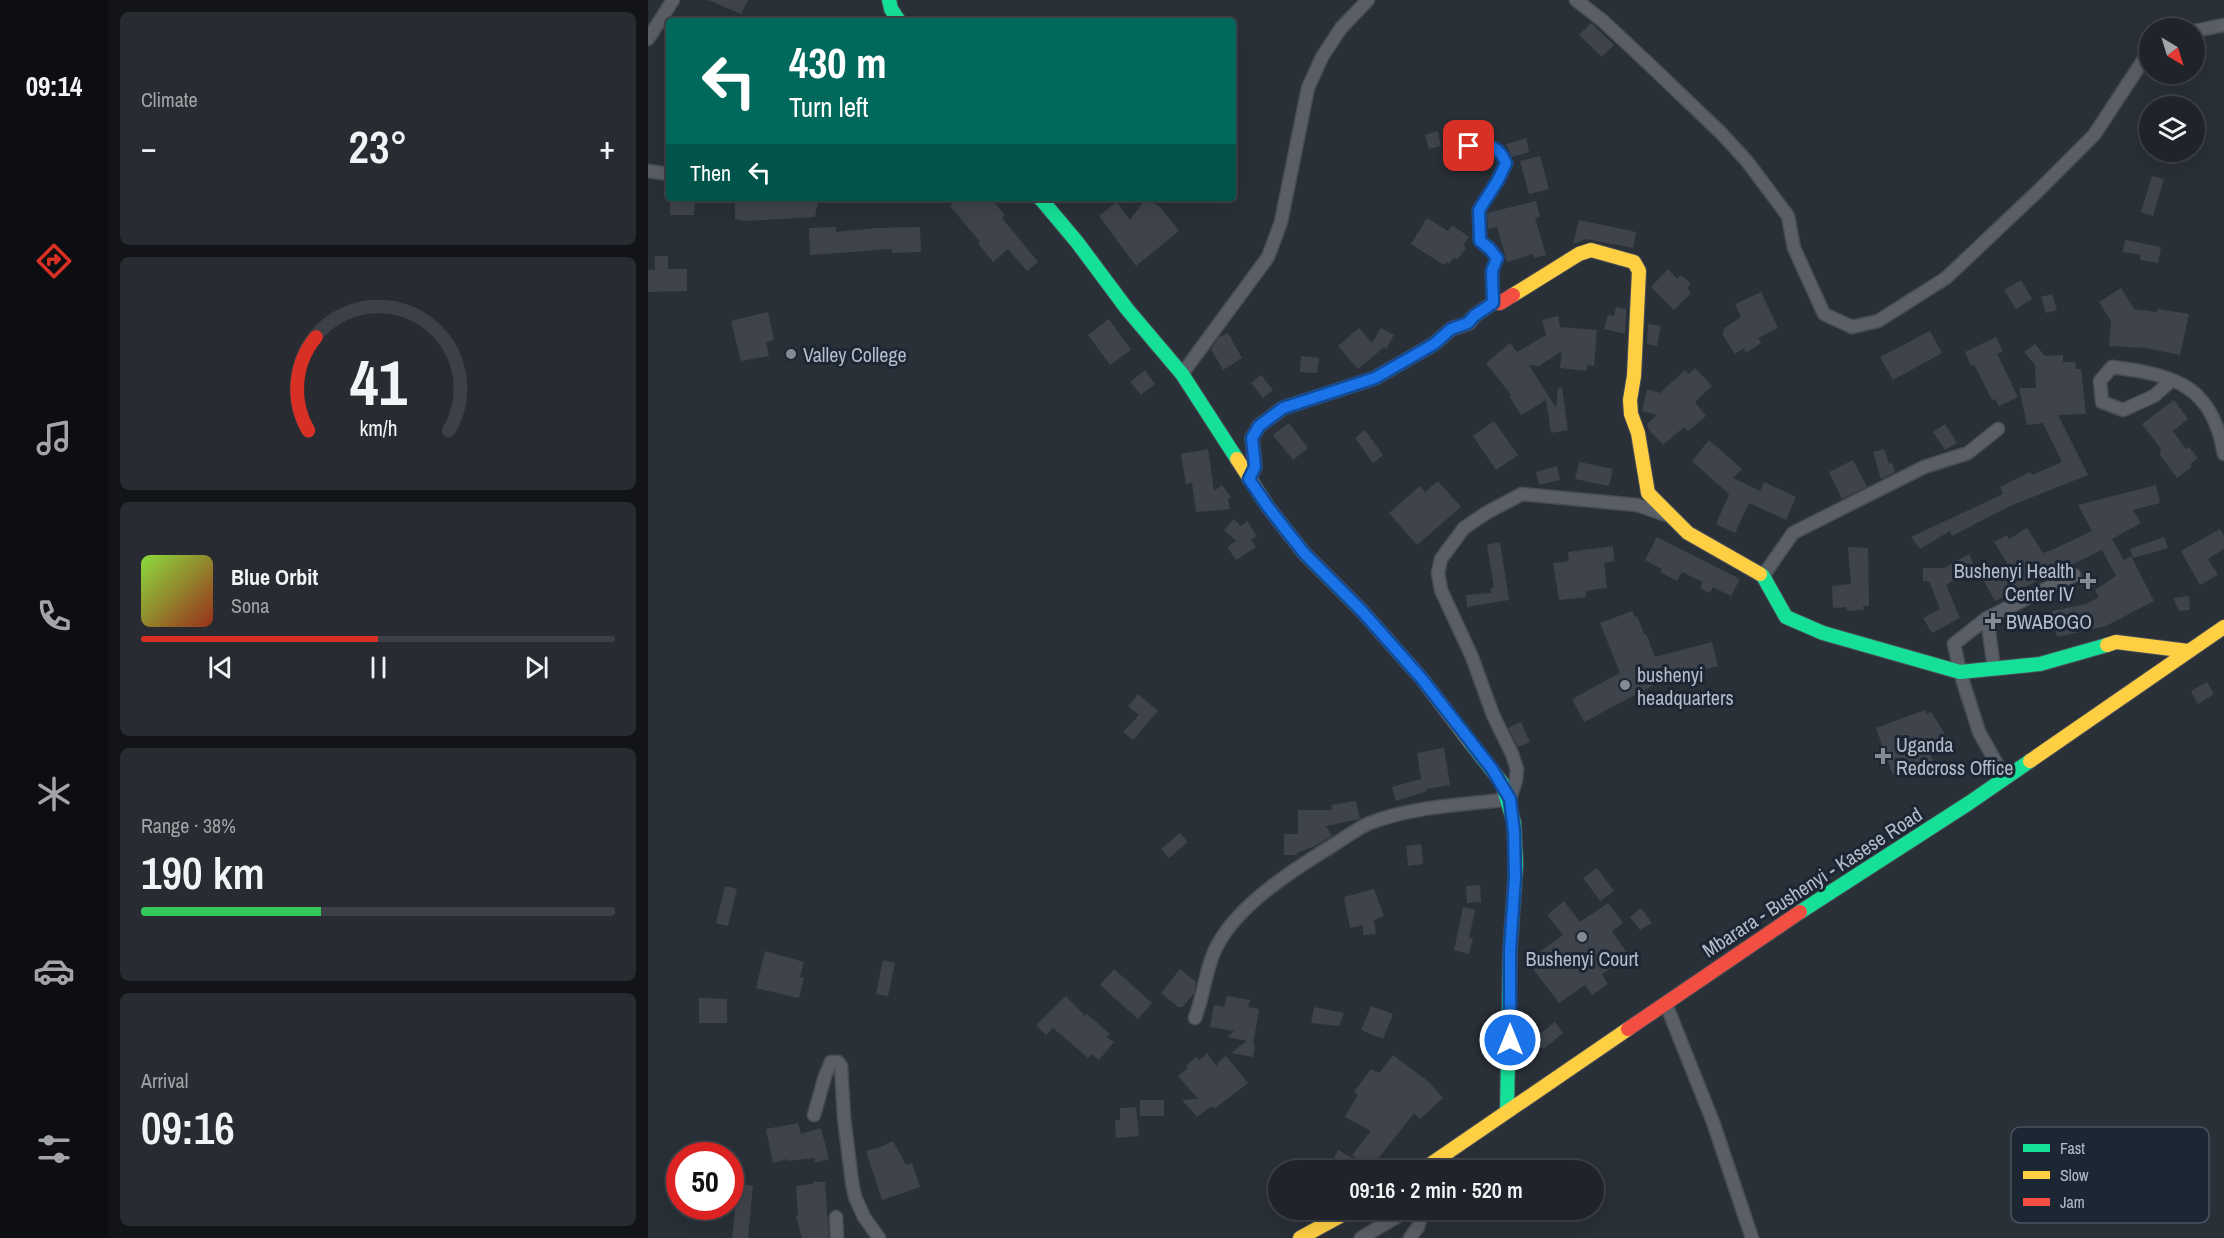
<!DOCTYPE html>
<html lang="en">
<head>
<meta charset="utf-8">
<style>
  body { margin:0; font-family:"Archivo Narrow",sans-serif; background:#282c32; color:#f1f3f6; height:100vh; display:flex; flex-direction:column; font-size:22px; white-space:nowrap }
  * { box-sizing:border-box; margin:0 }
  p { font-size:20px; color:#a2a4a8 }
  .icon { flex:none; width:33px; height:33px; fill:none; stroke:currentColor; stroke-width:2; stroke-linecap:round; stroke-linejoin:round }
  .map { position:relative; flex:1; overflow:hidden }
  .drawer { display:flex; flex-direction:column; gap:12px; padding:12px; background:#121417; width:540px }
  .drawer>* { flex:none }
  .top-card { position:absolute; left:18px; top:18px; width:570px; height:183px; border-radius:6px; box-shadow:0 6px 24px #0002,0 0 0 2px #3d4147; background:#00695c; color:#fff; overflow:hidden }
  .needle { width:39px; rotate:142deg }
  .buttons { position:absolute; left:1491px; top:18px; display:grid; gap:12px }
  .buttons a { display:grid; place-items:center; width:66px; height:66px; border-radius:50%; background:#20242a; box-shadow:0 6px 24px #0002,0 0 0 2px #3d4147; font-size:30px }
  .speed { position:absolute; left:18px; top:1142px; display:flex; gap:12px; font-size:30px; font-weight:700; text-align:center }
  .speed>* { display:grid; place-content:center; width:78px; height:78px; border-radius:50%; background:#20242a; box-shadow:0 6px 24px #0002,0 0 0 2px #3d4147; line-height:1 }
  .speed .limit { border:9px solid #d22; background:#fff; color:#111 }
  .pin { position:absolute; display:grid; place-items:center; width:51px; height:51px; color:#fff; margin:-26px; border-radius:12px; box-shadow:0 3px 9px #0006 }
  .me { position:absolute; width:66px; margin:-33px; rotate:0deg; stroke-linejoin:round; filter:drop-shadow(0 0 4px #0008) }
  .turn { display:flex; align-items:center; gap:21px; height:126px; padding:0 24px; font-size:27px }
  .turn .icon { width:78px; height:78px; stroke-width:2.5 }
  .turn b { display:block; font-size:42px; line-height:51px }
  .then { display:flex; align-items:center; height:57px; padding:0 24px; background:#0003; gap:12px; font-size:22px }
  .big { font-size:45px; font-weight:600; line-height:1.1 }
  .drawer .widget { flex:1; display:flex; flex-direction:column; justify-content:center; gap:9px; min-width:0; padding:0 21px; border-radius:9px; background:#282c32 }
  .drawer .dial { align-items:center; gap:0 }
  .dial svg { height:156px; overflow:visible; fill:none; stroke:#3d4147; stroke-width:7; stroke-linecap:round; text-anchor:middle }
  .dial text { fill:#f1f3f6; stroke:none }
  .song { display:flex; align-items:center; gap:18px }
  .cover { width:72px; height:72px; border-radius:9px; background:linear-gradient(135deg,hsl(90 70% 55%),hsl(10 70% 35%)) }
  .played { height:6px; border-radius:3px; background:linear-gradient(90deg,#d93025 50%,#3d4147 50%) }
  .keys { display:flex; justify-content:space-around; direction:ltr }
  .heat { display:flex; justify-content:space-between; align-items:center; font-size:33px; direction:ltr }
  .charge { height:9px; border-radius:4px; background:linear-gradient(90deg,#34c759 38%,#3d4147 0) }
  .trip { position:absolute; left:620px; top:1160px; width:336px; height:60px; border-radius:30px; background:#20242a; box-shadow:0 6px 24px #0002,0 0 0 2px #3d4147; font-weight:600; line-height:60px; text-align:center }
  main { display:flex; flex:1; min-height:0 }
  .tab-bar { display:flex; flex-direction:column; width:108px; justify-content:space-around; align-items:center; background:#0d0e11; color:#a2a4a8 }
  .tab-bar .icon { width:42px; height:42px }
  .tab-bar .active { color:#d93025 }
  .tab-bar b { font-size:27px; color:#f1f3f6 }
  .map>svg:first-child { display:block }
  .building { fill:#3f444c }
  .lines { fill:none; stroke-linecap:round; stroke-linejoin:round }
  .street-casing { stroke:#484c55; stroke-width:15 }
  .fast-casing { stroke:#484c55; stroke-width:16 }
  .slow-casing { stroke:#484c55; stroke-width:16 }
  .jam-casing { stroke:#484c55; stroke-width:16 }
  .street { stroke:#5a5e66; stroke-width:12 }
  .fast { stroke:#16e098; stroke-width:14 }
  .slow { stroke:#ffcf43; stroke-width:14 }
  .jam { stroke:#f24e42; stroke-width:14 }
  .route-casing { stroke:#114b97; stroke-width:15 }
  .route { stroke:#1a73e8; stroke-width:10 }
  .poi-dot { fill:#848b96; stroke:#1d2633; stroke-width:2 }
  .labels { text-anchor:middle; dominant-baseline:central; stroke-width:6; stroke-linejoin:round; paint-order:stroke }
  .poi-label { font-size:20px; fill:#b4bcc9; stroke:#1d2633; text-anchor:start }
  .street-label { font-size:20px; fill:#b4bcc9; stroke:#1d2633 }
  .key { fill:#1d2633; stroke:#4a5360; stroke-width:1.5 }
  .key-label { font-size:16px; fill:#b4bcc9 }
</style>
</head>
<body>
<main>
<nav class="tab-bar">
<b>09:14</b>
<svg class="icon active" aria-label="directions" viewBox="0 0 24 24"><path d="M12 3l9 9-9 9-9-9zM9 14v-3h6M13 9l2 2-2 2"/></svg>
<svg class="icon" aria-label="music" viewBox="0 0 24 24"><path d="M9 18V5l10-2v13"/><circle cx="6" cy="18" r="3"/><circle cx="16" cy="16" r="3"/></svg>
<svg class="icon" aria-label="phone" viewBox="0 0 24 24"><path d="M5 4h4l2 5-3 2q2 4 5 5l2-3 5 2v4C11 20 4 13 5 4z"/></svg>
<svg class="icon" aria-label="climate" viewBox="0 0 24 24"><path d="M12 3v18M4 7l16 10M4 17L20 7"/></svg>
<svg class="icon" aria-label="car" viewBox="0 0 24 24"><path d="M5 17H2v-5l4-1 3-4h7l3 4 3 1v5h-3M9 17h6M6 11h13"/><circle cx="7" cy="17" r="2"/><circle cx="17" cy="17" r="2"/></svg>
<svg class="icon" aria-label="filters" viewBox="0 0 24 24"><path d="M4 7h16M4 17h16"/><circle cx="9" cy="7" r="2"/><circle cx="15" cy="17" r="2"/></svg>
</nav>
<section class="drawer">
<div class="widget"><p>Climate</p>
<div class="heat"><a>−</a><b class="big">23°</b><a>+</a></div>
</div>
<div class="widget dial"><svg viewBox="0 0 100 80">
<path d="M14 69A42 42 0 1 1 86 69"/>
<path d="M14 69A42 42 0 0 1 18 21" stroke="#d93025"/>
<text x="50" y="56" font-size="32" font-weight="700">41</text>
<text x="50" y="72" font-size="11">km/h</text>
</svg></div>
<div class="widget">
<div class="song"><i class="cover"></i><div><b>Blue Orbit</b><p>Sona</p></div></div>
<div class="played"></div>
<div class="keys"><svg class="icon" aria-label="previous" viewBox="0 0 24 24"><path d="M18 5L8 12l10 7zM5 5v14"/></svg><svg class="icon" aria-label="pause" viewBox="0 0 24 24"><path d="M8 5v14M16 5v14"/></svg><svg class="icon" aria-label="next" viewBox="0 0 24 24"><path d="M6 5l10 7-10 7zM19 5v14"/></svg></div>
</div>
<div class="widget"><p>Range · 38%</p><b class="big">190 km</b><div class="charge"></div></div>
<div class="widget"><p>Arrival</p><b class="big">09:16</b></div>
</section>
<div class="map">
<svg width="1576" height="1238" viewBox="0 0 1576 1238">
  <rect width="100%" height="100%" fill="#2a3038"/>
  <path class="building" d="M60,0H100L93,14Z
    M943,23L966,45L954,57L931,35Z
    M790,131L793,146L781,149L777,135Z
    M878,138L881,152L864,157L858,144Z
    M892,156L901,189L881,194L872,161Z
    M1504,176L1516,179L1505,216L1493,212Z
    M87,198H151L170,202L167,217L97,221L87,219Z
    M311,198H342L357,215L354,218L390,262L379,271L360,249L345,262L330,243L332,242L302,206Z
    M498,198L513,208L531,231L488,266L451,216L469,202L482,220Z
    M22,201H47L46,215H22Z
    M888,201L892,217L887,218L898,255L886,258L885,254L859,262L849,227L840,229L839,213Z
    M779,218L800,231L804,225L821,237L815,245L818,248L809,260L806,258L801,264L798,262L796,265L763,244Z
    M931,220L988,232L985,248L938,239L925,244Z
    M188,227V232L228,228L272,227L273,252L244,253V249L162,255L161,228Z
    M1477,240L1513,247L1510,263L1492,260L1493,255L1475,252Z
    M7,256H20V269H39V291L0,292V270H7Z
    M1020,269L1029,279L1033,275L1043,284L1039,288L1043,293L1026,310L1003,287Z
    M1373,280L1384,299L1368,309L1356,290Z
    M1473,288L1486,309L1509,312L1510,309L1541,314L1532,355L1498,348L1461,346L1463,321L1451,302Z
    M1113,292L1130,328L1110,338L1113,343L1098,353L1096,348L1087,354L1074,334L1076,332L1075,329L1093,317L1087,304Z
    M1404,294L1409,310L1398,313L1393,297Z
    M968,307L978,309L977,334L956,329L960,315L966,316Z
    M120,312L126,340L118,342L121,356L93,361L83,321Z
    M910,316L912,327L949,330L946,366L939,365L938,371L912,368L914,351L891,366L881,365L908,408L910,388H914L920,430L903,433L898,400L873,415L861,396L863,395L838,363L862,343L869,352L898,335L894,320Z
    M461,319L483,350L462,365L440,335Z
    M1000,324L1013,326L1009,346L999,344Z
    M711,328L724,343L733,328L746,335L738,349L736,347L710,369L690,346Z
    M1282,331L1294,353L1245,380L1232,357Z
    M580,333L594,358L575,370L563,349L571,337Z
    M1348,337L1355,351L1349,354L1370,397L1351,406L1347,399L1344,400L1326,364L1323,366L1317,352Z
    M1387,344L1397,356L1415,355V362H1427L1428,369H1433L1438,414L1410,415L1440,475L1362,506L1304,536L1302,531L1272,549L1263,537L1355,494L1352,487L1382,472L1384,475L1414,462L1395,423L1379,425L1371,388H1388L1387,365L1376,352Z
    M653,356L671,358L669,373L652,372Z
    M1047,368L1064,386L1047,402L1058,416L1040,431L1036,427L1015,445L1001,430L999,424L1009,415L994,411L999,389L1012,393L1037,370L1041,374Z
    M497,370L507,384L493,395L482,382Z
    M613,375L625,390L615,398L603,383Z
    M1526,400L1540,419L1525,431L1538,449L1541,447L1550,458L1542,464L1544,467L1529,478L1512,455L1513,449L1494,424Z
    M846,421L870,455L848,470L825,436Z
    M641,423L660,448L645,460L625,435Z
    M1297,424L1309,443L1297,450L1285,432Z
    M717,430L735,455L725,463L707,438Z
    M1061,440L1094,469L1085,478L1112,491L1116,482L1148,497L1138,520L1101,503L1087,533L1068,524L1081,494L1044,461Z
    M560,449L566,491L574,485L583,497L580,499L582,509L548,512L544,483L538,484L533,454Z
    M1236,449L1241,464L1244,463L1247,472L1233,479L1225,452Z
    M1205,460L1219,487L1194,499L1181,472Z
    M931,462L965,469L961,486L927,479Z
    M909,466L912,480L891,485L888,472Z
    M790,481L813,507L769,545L741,513L772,486L777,492Z
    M1508,485L1512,503L1485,510L1493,523L1464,539L1476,560L1483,556L1506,601L1458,626L1409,637L1404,611L1438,604L1451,597L1447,590L1468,576L1454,550L1347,601L1335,580L1362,568L1346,542L1359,535L1361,539L1379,528L1395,553L1406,549L1444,531L1430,505Z
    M586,519L593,526L599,521L609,536L603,540L608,547L588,560L579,547L588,541L576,530Z
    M1572,529L1576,536V549L1560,559L1570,575L1552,585L1533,551Z
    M1009,537L1092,579L1083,596L1065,587L1062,593L1052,588L1055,582L1034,572L1029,581L1012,572L1014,569L997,560Z
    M1516,537L1520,548L1485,558L1482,549Z
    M852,542L861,600L819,607L818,595L843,593V588L846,587L839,545Z
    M965,546L966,561L956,563L959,588L938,591V597L911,600L905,563L921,561L920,552Z
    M1200,547L1220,548L1221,606H1215L1216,610L1199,611L1198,607L1185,608L1184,586L1203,584Z
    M1321,554L1327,567L1298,585L1312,618L1284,633L1275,618L1292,609L1281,581H1275V568H1296Z
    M1541,596L1542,610L1531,611L1525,598Z
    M984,611L987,617L989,616L996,634H998L1007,657L1064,642L1070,666L1015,680L936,722L924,699L972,673L952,623Z
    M1559,682L1566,694L1550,704L1543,691Z
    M490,694L510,711L485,740L475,732L491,715L480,706Z
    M1277,710L1279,714L1283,712L1302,742L1282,753L1285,761L1245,775L1228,728Z
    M873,722L882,742L870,747L860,728Z
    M796,748L802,785L778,789L779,791L748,801L744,787L773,779L769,753Z
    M708,801L712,819L678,826L684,836L667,846L649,853V855H636V834H650V810H684L683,805Z
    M532,833L540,842L521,858L513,849Z
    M773,844L775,864L760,866L758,846Z
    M949,868L966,891L952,901L935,878Z
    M832,885L833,902L819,903L818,886Z
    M77,886L89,889L80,926L68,923Z
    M726,889L736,916L726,920L728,934L715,935V925L702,928L696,897Z
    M916,901L932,922L960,903L975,923L964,931L981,956L954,974L960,984L944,995L937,985L911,1003L879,961L915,935L899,915Z
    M815,907L827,910L821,938H825L821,954L806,950Z
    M993,908L1004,923L992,930L982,917Z
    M117,951L156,962L152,977L156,978L151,998L108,988Z
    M235,960L247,963L240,996L228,994Z
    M466,969L504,1003L490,1019L452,985Z
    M532,969L548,982L546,993L535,1007H530L513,993Z
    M418,996L437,1016L439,1014L462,1034L459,1037L466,1042L451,1060L444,1054L440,1058L405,1028L398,1035L388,1025Z
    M579,996L602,1000L600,1007L611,1009L605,1045H607L605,1057L583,1053L599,1041L579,1037L586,1031L562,1027L566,1005L576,1007Z
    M51,998L79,999V1023H51Z
    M723,1006L745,1014L735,1039L713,1030Z
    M666,1007L696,1013L691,1026L663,1023Z
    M907,1022L915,1033L897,1048H892L885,1039Z
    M558,1052L569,1067L570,1062L578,1056L600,1083L566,1109L564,1106L549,1117L534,1100L550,1099L530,1076L540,1068L538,1066L548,1057L551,1060L556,1056L557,1058Z
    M745,1055L781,1082L795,1098L772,1119L766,1113L722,1169L704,1155L723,1131L697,1117L710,1095L706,1092L723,1069L731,1073Z
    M492,1100H516V1116H492Z
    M488,1107L491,1136L468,1138L467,1120H472V1108Z
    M150,1123L153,1134L173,1128L181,1159L166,1163L167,1158L139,1161V1159L125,1163L118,1129Z
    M245,1141L258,1165L264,1163L272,1187L234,1200L218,1151L233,1147Z
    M690,1150L710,1161L704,1170H679Z
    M165,1182H177L181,1238H154L148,1216L150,1215L148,1186L165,1184Z
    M90,1183L105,1186L100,1238H84Z"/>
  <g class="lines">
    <defs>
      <path id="street" d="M928,0L955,21L1003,66L1073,133L1098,160L1140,216L1146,248L1176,314L1204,327L1230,321L1298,278L1390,191L1446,135L1502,50
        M1546,31L1576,25
        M0,39L25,0
        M820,132L821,146C841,146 849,143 858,163L850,180L831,210L832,241L841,248L849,258L844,271L845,303
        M0,171L21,174
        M534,374L620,257L633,222L660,88L674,57L693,28L720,0
        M1523,381L1506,396L1475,410L1454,402L1452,381L1464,367C1527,375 1564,385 1576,454
        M1115,576L1145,533L1276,467L1320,453L1350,429
        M1339,618L1346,668
        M1357,778L1331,732L1312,672L1306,644L1339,618L1426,575
        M1018,1004L1065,1122L1104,1238
        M547,1018C556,995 558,965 570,944C592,903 648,868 687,844C698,837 710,828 722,823C766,806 816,805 862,799L868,780L869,769L864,754L845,715L824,657L793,590L790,573L793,559L816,528L838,513L874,494L989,505L1018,515
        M166,1115L177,1076L183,1062H190L193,1066L196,1118L204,1182L207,1197L216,1217L231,1238
        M188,1217L189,1238
        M713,1238L762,1209
        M762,1238L770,1227L775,1209"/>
      <path id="fast" d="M241,0L243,9L251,21
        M392,198L429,242L479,309L534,374L589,459
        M1112,574L1115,576L1138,617L1175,633L1312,672L1392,664L1459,645
        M822,742L854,783L866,823L868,865L862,950L859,1111
        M1152,912L1321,803L1382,761"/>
      <path id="slow" d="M865,295L931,254L943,250L986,262L991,271L986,376L982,400L983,414L990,433L1000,493L1040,533L1112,574
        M589,459L620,507L656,553L713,610L774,679L822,742
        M1459,645L1468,642L1540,651
        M1382,761L1576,627
        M774,1170L980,1029
        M652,1238L705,1209"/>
      <path id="jam" d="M601,479L607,467L604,438L611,426L635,408L727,378L786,344L803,329L821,323L826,316L845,303H852L865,295
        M980,1029L1152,912"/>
    </defs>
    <use href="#street" class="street-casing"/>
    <use href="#fast" class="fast-casing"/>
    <use href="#slow" class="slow-casing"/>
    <use href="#jam" class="jam-casing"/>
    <use href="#street" class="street"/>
    <use href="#fast" class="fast"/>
    <use href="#slow" class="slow"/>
    <use href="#jam" class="jam"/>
  </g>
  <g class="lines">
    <defs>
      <path id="route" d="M821,146C841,146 849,143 858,163L850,180L831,210L832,241L841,248L849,258L844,271L845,303L826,316L820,323L803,329L786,344L727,378L635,408L611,426L604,438L607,467L601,479L620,507L656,553L713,610L774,679L844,769L862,799L866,832L867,877L862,950V1040"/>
    </defs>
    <use href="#route" class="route-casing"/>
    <use href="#route" class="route"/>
  </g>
  <g class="poi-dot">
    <circle cx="143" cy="354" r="6"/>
    <path d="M1437 572h6v6h6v6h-6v6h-6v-6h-6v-6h6z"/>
    <path d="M1342 612h6v6h6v6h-6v6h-6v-6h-6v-6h6z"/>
    <circle cx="977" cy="685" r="6"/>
    <path d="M1232 747h6v6h6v6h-6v6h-6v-6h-6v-6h6z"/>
    <circle cx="934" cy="937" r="6"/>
  </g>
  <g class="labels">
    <g class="poi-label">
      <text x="155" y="354">Valley College</text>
      <text x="1426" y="570" text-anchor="end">Bushenyi Health<tspan x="1426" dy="23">Center IV</tspan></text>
      <text x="1358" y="621">BWABOGO</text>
      <text x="989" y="674">bushenyi<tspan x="989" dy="23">headquarters</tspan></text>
      <text x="1248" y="744">Uganda<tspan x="1248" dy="23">Redcross Office</tspan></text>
      <text x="934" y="958" text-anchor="middle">Bushenyi Court</text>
    </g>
    <g class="street-label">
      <text transform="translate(1164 882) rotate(-33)">Mbarara - Bushenyi - Kasese Road</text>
    </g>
  </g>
  <rect x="1363" y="1127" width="198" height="96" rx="9" class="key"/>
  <rect x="1375" y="1144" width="27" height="8" fill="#16e098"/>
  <rect x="1375" y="1171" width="27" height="8" fill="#ffcf43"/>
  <rect x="1375" y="1198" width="27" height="8" fill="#f24e42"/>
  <g class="key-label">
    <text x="1412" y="1154">Fast</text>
    <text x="1412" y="1181">Slow</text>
    <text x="1412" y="1208">Jam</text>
  </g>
</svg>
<div class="buttons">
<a><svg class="needle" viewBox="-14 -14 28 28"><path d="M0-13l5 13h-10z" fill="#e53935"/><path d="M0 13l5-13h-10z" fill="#a2a4a8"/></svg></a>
<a><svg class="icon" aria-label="layers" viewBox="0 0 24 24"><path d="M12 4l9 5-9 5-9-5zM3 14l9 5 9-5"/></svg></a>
</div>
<div class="speed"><div class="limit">50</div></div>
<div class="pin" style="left:821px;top:146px;background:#d93025"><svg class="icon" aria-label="arrive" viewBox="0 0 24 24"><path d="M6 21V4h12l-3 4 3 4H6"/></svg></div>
<svg class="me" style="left:862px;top:1040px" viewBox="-20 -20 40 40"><circle r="17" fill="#1a73e8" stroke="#fff" stroke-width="3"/><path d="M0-11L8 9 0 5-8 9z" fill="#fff"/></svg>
<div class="trip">09:16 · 2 min · 520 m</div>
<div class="top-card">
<div class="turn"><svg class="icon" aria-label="left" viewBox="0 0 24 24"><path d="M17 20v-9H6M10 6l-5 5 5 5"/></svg><div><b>430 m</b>Turn left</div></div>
<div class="then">Then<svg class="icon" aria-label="left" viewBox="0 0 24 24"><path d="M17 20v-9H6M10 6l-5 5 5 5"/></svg></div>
</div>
</div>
</main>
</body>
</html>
